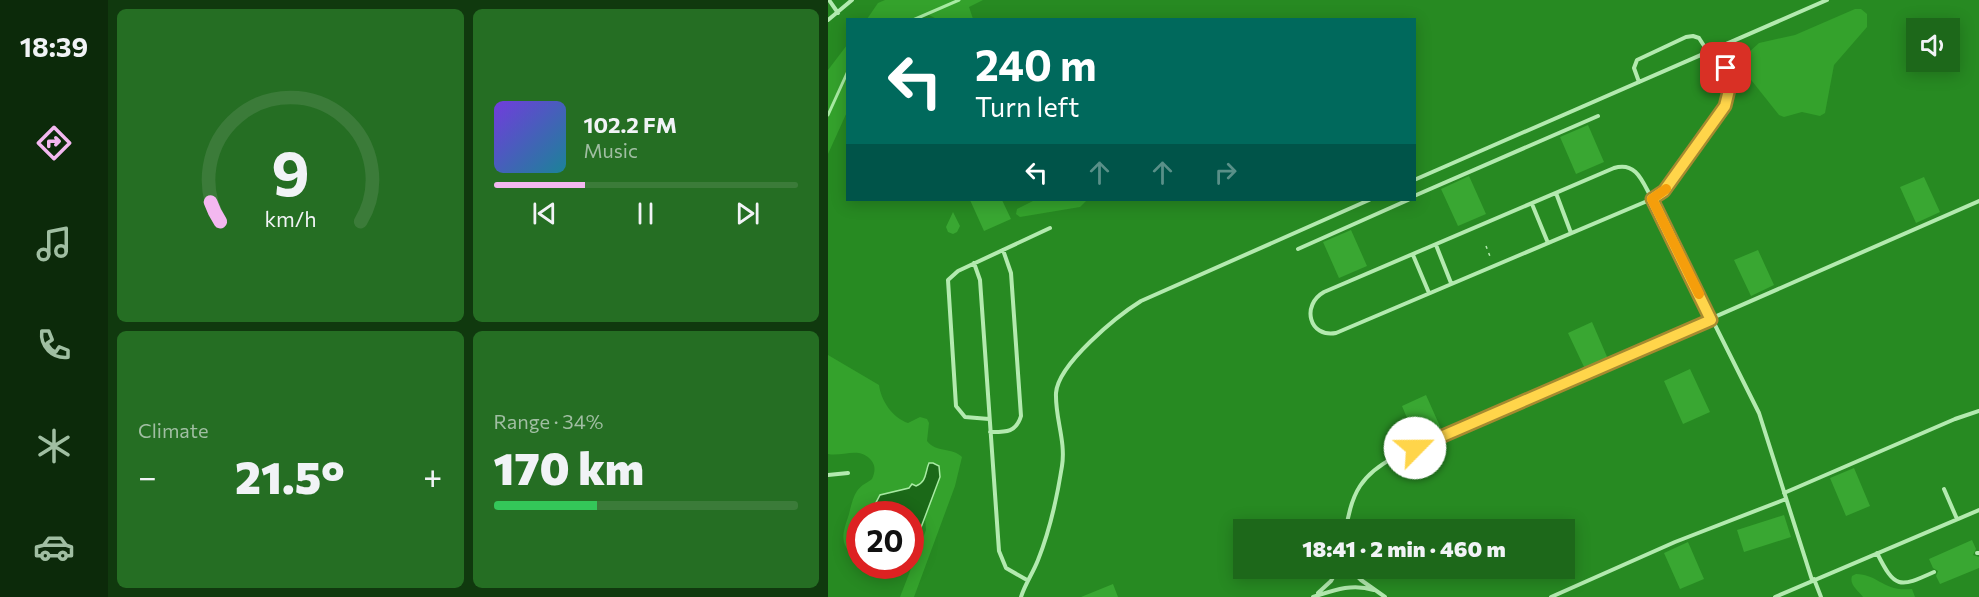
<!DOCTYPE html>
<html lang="en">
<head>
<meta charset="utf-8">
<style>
  body { margin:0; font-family:Commissioner,sans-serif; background:#256e23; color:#f1f3f6; height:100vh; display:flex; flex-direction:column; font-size:22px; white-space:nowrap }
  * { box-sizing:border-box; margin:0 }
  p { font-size:20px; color:#a0bea2 }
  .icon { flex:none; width:33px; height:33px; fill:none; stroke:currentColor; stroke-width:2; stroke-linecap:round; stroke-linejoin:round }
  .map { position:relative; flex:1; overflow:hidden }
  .side { display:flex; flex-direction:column; gap:9px; padding:9px; background:#10390e; width:720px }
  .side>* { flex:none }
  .guide { position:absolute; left:18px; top:18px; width:570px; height:183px; border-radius:0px; box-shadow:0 3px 15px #0003; background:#00695c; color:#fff; overflow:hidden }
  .buttons { position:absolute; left:1078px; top:18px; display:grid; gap:12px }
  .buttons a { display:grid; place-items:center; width:54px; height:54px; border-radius:0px; background:#1d681a; box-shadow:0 3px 15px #0003; font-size:30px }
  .speed { position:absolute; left:18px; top:501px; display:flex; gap:12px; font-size:30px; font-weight:700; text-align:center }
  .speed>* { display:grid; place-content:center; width:78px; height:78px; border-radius:50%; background:#1d681a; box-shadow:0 3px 15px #0003; line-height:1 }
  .speed .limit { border:9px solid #d22; background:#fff; color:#111 }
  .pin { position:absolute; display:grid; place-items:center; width:51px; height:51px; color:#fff; margin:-26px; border-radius:12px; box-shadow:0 3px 9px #0006 }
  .me { position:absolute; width:66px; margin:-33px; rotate:67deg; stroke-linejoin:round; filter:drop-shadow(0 0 4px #0008) }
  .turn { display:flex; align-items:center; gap:21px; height:126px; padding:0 30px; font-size:27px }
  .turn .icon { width:78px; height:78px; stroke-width:2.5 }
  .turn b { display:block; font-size:42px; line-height:51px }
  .lanes { display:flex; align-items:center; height:57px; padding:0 30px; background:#0003; justify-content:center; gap:30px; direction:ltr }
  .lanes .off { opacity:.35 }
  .big { font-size:45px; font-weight:800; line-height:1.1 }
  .side .widget { flex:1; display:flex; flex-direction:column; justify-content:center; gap:9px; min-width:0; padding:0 21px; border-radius:9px; background:#256e23 }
  .side .dial { align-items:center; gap:0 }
  .dial svg { height:156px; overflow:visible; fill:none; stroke:#3b7b39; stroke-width:7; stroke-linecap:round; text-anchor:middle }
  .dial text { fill:#f1f3f6; stroke:none }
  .song { display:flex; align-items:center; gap:18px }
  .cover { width:72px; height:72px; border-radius:9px; background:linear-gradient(135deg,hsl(260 70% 55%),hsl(190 70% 35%)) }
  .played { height:6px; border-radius:3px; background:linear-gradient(90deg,#f3b8f0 30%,#3b7b39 30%) }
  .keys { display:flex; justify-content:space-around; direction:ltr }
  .heat { display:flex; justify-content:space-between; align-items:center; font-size:33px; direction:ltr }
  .charge { height:9px; border-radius:4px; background:linear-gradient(90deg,#34c759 34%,#3b7b39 0) }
  .side .tiles { flex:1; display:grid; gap:9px; grid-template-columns:repeat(2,1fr) }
  .trip { position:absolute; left:405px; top:519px; width:342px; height:60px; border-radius:0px; background:#1d681a; box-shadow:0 3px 15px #0003; font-weight:800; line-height:60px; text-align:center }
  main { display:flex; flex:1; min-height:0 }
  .menu { display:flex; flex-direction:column; width:108px; justify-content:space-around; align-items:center; background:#0c2a0a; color:#a0bea2 }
  .menu .icon { width:42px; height:42px }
  .menu .selected { color:#f3b8f0 }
  .menu b { font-size:27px; color:#f1f3f6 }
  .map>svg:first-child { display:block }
  .green { fill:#34a22c }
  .water { fill:#1b6918; stroke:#a8eba3; stroke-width:1.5 }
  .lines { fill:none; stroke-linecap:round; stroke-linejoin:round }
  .stream { stroke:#a8eba3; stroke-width:3 }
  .building { fill:#39a732 }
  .path { stroke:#b3eaaf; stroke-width:1.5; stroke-dasharray:3 4.5; stroke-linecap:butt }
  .service { stroke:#b3eaaf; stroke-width:4 }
  .route-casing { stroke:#a68a30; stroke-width:15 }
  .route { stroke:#ffd54a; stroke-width:10 }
  .slow { stroke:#f59e0b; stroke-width:10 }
</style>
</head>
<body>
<main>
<nav class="menu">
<b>18:39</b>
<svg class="icon selected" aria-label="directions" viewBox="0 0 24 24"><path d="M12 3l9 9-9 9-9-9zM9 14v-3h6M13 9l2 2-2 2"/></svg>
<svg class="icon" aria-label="music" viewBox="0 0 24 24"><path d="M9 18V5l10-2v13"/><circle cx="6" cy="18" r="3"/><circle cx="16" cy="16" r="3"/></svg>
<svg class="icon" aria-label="phone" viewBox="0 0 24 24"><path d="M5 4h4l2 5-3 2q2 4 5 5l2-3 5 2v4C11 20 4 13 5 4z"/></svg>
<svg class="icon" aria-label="climate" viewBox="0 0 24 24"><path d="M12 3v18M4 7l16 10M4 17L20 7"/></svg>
<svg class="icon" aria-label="car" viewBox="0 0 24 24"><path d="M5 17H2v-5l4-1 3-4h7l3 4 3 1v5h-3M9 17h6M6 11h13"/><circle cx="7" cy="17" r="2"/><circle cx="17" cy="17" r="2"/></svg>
</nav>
<section class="side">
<div class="tiles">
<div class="widget dial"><svg viewBox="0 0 100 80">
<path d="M14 69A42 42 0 1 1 86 69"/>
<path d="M14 69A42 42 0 0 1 9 59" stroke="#f3b8f0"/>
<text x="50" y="56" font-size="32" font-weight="700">9</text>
<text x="50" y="72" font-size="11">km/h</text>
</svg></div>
<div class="widget">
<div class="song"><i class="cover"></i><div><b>102.2 FM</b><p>Music</p></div></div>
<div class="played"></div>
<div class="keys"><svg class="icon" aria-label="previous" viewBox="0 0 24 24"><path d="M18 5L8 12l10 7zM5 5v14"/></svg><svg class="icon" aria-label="pause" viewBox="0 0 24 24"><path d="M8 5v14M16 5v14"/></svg><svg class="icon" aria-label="next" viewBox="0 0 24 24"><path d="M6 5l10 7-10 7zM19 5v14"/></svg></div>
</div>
<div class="widget"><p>Climate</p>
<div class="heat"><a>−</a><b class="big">21.5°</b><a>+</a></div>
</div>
<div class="widget"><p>Range · 34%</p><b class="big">170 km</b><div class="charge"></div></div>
</div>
</section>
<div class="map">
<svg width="1151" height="597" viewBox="0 0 1151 597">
  <rect width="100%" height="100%" fill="#278a22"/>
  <path class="green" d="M57,0H155L141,7L145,19H109L99,14L85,19H39L50,3Z
    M1027,9H1033L1039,14V27L1006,65L997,113L992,116L974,112L956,117L951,115L916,71L915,63L920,53L931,43L967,35Z
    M19,45V112L0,154V70Z
    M207,200H259L252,207L192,217L188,214L189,209Z
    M0,355L51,385C53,401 65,418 80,423L92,417L99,419L101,423L99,441C108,453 124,447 134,457L127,486L86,597H72L98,530L97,518L112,477V469L109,464L102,463L97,478L90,486L52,495L42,514H32L31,559C10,546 14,535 21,514C23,506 25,497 29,491C33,485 39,483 44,479C47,472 48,466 43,460C31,446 15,457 0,454Z
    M1028,574C1050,574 1055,592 1084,589L1087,597H1035C1030,590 1021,585 1024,576Z"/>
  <path class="water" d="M101,463H105L111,466L112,477L83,554L82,514H42L52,495L81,488L84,484L88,486C99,482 97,472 101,463Z"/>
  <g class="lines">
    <path class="stream" d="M85,20L131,0
      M0,115L20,71"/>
  </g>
  <path class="building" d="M760,125L776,162L748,174L732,137Z
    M641,176L658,214L630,226L613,189Z
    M1096,177L1112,212L1088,223L1072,187Z
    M142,200H174L183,219L156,231Z
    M125,212L132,226L129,232L125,234L120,232L118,227Z
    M523,230L539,266L511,278L495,242Z
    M930,250L946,285L923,296L906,260Z
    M764,322L780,359L757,369L740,333Z
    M862,369L882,412L855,424L836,381Z
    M598,395L614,431L589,442L574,406Z
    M1026,468L1042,506L1018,516L1002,478Z
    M956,515L963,537L916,552L909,530Z
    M1144,540L1148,549L1145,555L1151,557V568L1112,584L1108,576L1110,571L1105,568L1101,559Z
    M860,542L876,579L852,589L836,553Z
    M285,584L290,597H253Z"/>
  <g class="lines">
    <path class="path" d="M658,246L663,259"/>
    <path class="service" d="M1,0L10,13
      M0,20L24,0
      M892,47L901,81L898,104L831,195L824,199C815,183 809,161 786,168L496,292C473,305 481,338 508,333L824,199L931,413L984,580
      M811,82L806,68L809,60L858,37L865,36L871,38L880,52
      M586,180L999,0
      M728,193L743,233
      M586,196L770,116
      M704,204L720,243
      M608,245L623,283
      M470,249L580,200
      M585,255L601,293
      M146,263L152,280L171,551L178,568L199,580
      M161,419L137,417L128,406L120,280L130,271L222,228
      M162,432C177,432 188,433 193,416L183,273L175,250
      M0,475L20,473
      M1116,489L1129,519
      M956,493L1127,419L1151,411
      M518,530C523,493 534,474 567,457L1151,201
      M1049,553C1067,589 1071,588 1106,572
      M1149,553H1151
      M521,568L533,580L557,597
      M986,579L993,597
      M490,593L503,581L510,568
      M193,597C197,584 205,573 210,560C222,530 229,498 234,466C238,441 227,418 228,393C230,364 289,316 313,301L541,200
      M485,597C506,590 524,583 546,590
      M723,597L847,542L958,499
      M947,597L1151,510"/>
  </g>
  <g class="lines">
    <defs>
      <path id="route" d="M587,448L883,320L824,199L836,191L897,106L901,90L898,68"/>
    </defs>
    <use href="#route" class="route-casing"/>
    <use href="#route" class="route"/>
    <path class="slow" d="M838,189L824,199L871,294"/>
  </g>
</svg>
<div class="buttons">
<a><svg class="icon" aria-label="sound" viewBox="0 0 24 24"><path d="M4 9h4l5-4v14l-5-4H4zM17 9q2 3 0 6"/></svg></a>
</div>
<div class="speed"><div class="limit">20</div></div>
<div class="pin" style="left:898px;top:68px;background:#d93025"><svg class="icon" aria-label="arrive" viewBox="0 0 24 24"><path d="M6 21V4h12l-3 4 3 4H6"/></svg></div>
<svg class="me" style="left:587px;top:448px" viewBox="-20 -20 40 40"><circle r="19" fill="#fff"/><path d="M0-13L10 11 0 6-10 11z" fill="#ffd54a"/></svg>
<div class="trip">18:41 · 2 min · 460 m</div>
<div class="guide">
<div class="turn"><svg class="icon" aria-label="left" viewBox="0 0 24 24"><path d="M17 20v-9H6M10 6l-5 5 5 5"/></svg><div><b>240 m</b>Turn left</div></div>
<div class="lanes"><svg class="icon" aria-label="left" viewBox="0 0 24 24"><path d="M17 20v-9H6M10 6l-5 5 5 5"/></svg><svg class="icon off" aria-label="ahead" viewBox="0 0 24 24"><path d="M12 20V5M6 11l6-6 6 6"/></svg><svg class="icon off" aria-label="ahead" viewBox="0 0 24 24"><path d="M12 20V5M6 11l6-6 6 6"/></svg><svg class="icon off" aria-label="right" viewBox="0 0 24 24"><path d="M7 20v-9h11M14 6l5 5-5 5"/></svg></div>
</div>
</div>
</main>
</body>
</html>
